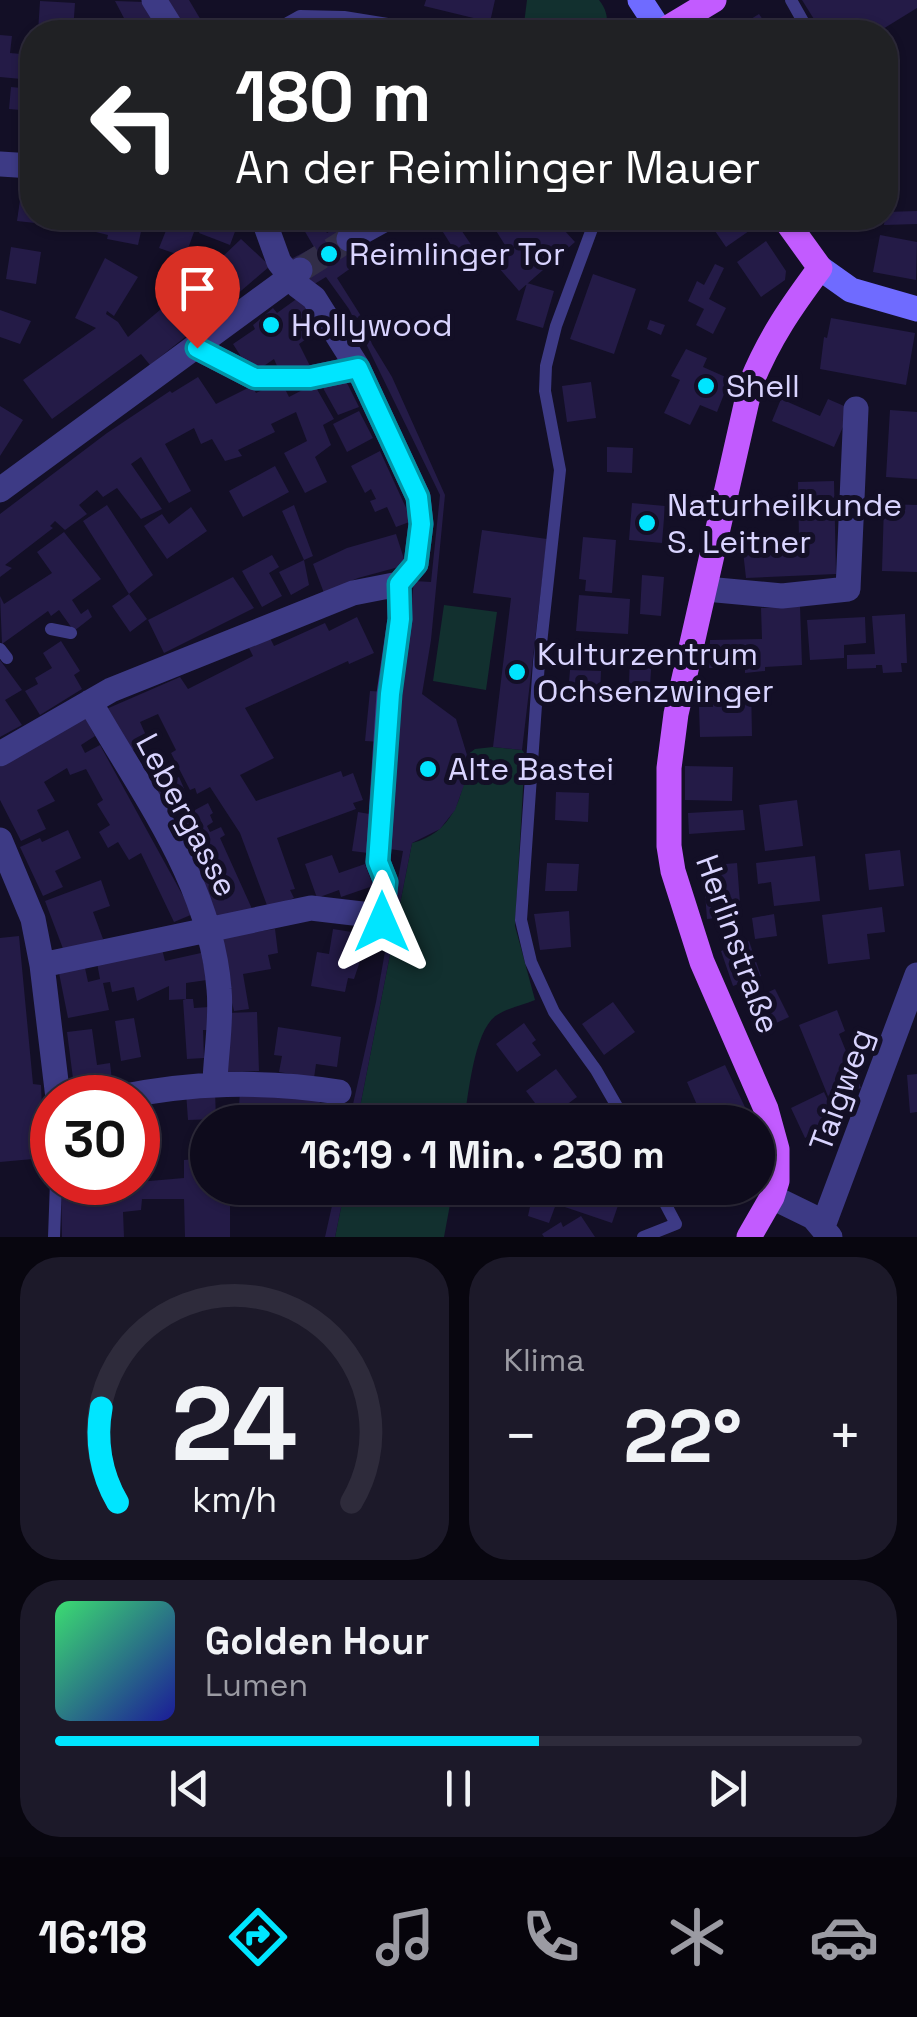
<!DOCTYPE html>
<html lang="de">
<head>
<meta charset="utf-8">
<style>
  body { margin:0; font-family:"Space Grotesk",sans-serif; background:#1c1929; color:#f1f3f6; height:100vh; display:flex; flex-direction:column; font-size:38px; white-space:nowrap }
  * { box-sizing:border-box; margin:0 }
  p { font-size:32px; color:#9b9ba3 }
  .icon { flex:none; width:55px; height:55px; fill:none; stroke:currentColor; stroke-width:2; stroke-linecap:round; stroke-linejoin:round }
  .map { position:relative; height:1237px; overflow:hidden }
  .side { display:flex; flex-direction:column; gap:20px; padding:20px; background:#08060f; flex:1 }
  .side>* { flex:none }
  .banner { position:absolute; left:20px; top:20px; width:878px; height:210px; border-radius:40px; box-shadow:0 2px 8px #0004,0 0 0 2px #2e2b3b; background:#202124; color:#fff; overflow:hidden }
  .speed { position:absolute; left:30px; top:1075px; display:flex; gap:20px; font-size:50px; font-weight:700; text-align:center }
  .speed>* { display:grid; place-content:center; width:130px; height:130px; border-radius:50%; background:#0e0b1c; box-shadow:0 2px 8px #0004,0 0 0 2px #2e2b3b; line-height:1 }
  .speed .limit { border:15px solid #d22; background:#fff; color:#111 }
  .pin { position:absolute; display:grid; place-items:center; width:85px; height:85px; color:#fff; margin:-102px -42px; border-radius:50% 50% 50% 0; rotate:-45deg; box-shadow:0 0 10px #0007 }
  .pin .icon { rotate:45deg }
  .me { position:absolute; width:110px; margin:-55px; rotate:0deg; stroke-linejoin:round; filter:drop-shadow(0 0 8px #0008) }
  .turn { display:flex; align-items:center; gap:35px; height:210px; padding:0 50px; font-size:45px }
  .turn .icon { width:130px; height:130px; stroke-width:2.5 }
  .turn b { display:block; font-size:70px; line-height:85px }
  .big { font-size:75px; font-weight:800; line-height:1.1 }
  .side .widget { flex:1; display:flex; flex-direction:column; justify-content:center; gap:15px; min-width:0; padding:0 35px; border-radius:40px; background:#1c1929 }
  .side .dial { align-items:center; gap:0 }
  .dial svg { height:260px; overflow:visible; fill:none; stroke:#2e2b3b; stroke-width:7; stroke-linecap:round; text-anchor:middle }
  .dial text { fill:#f1f3f6; stroke:none }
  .song { display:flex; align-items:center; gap:30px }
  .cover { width:120px; height:120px; border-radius:15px; background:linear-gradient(135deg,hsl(140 70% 55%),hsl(240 70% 35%)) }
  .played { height:10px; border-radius:5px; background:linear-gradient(90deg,#00e5ff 60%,#2e2b3b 60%) }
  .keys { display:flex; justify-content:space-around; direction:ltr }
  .heat { display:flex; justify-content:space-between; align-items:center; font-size:55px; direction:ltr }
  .side .tiles { flex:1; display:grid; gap:20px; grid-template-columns:1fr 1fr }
  .widget:last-child { grid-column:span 2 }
  .trip { position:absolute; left:190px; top:1105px; width:585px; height:100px; border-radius:50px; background:#0e0b1c; box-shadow:0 2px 8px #0004,0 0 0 2px #2e2b3b; font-weight:800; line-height:100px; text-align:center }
  .tab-bar { display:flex; height:160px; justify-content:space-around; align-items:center; background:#06040b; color:#9b9ba3 }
  .tab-bar .icon { width:70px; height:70px }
  .tab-bar .selected { color:#00e5ff }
  .tab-bar b { font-size:45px; color:#f1f3f6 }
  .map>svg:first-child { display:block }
  .green { fill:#12302f }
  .building { fill:#241b47 }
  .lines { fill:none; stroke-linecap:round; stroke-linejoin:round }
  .street-tunnel { stroke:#312d47; stroke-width:25; stroke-dasharray:25 12; stroke-linecap:butt }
  .lane { stroke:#3d3a85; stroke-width:12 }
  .street { stroke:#3d3a85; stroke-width:25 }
  .secondary { stroke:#6f6bff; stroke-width:25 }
  .primary { stroke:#c25bff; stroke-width:25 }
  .street-bridge { stroke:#3d3a85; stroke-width:25 }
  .route-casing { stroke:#0095a6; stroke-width:25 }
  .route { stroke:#00e5ff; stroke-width:18 }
  .poi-dot { fill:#00e5ff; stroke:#130f26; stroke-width:4 }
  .labels { text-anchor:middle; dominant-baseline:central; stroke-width:10; stroke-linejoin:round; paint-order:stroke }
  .poi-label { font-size:32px; fill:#d9d4ff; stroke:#130f26; text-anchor:start }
  .street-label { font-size:32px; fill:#d9d4ff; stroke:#130f26 }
</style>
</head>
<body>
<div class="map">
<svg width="917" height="1237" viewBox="0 0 917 1237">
  <rect width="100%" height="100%" fill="#130f26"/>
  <path class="green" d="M527,0H599C607,10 609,20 605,32H523Z
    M444,605L497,612L486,690L433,681Z
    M493,747L522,750L525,754L515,926L535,1000C523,1005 508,1008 497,1015C474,1029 468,1097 464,1122H357L412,843C454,833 465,793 467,755L475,749Z
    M345,1188H453L444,1237H335Z"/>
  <path class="building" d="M165,0H189L208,32H183Z
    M426,0H495L490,22L424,6Z
    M802,0H917V8L878,32H822Z
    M40,1L75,3L73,32H38Z
    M115,1L145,2L163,32H123L118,24L125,20Z
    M759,14L771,32H730Z
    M0,35L12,36L10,53L32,55V80L0,77Z
    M11,87L32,89V111L9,109Z
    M26,114L32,115V152L23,151Z
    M20,200L32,201V218H90L89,229L17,221Z
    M917,211V224L884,225L885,212Z
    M111,218H144L138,245L107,239L108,235L96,232L99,220L110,222Z
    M205,218H240L230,245L199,233Z
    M297,218H318L327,233L339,225L362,260L337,278L361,316L372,344L392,377L445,495L431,640L422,694L456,719L467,755L464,785L455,810L440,829L412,843L357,1122H349L376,1002L403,851L384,848L414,581L431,582L440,495L349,309L326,277L311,286L291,259L314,247Z
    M441,218H453L474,249L460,259L436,221Z
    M488,218H542L547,224L554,219L575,242L519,291L492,260L510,253Z
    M706,218H754L759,224L726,247Z
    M169,223L194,232L185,257L159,248Z
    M880,235L917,242L916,280L873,272Z
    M241,239L270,266L199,327L161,287L182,270L190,252L205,265L211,256L218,261Z
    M766,241L786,271L785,280L761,297L737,262Z
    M11,247L41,252L36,284L6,279Z
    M105,258L138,277L114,316L107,311L106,314L118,322L128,337L167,304L189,334L150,365L141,354L52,419L23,380L96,328L75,318Z
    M715,264L724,268L709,299L726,308L713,334L696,325L704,309L688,301L697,281L704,285Z
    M593,274L636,289L614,354L570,339Z
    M527,283L554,291L543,328L516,320Z
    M302,295L325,326L299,344L312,370L280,373L274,359L252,374L233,344L255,329L253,325L273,308L277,313Z
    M0,310L31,321L20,344L0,337Z
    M831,318L915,333L906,385L820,369L824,337L827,338Z
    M650,320L665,325L661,335L647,329Z
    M686,349L707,358L703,367L730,379L717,412L700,405L690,425L664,413L680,380L671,376Z
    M198,377L216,404L252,386L256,393L281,381L289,397L314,384L334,419L323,425L331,445L315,457L327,482L305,493L284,453L307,441L296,412L271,424L275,432L238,450L242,456L225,461L212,439L201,444L194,428L165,444L191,491L169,503L141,457L131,464L162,509L141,519L117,488L103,497L97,490L79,505L87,514L65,530L55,521L50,526L53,528L5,565L12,568L0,577V514L107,433L170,391L172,393Z
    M344,377L359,407L338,415L323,388Z
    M591,382L596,418L567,422L562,386Z
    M781,399L820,416L828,399L851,409L834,447L772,421Z
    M0,406L23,420L0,456Z
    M890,410L917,412V479L886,477Z
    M359,411L373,438L347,452L333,424Z
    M607,447L633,448L632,473L607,472Z
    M380,451L412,521L396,527L387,507L375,512L370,501L376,499L371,489L365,493L351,466Z
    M275,466L289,492L243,517L229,491Z
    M834,481L836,574L746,578L742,542L799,540L798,482Z
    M632,503L665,506L662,543L629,540Z
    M884,504L917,505V572L882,571Z
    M107,505L153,575L129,594L83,521Z
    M294,505L313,556L304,560L282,511Z
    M191,507L207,531L167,559L144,526L162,514L169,524Z
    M482,530L547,539L522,750L493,747L511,598L473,593Z
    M64,532L101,579L72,600L81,614L88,609L92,617L74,631L59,610L51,616L48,611L2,644L0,596L4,604L52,573L37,552Z
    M396,534L406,565L358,578L324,593L313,564L347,548Z
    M583,537L616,540L612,593L585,591L586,580L579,579Z
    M272,555L279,567L269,573L282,596L262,607L242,571Z
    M304,560L309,585L291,595L279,572Z
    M642,575L664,577L661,616L640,614Z
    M233,577L254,608L164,653L148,620Z
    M129,594L147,619L130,632L112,606Z
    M579,595L630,599L628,634L576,631Z
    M800,606L802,665L765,667V671L745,673V669L709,668L710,640L762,639L761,608Z
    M905,614L907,663H901L902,672L883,673L882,665H876V668L847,669V655L875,654L872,616Z
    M357,617L374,653L349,664L348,661L245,708L274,758L240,775L256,801L341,771L343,777L353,773L363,800L353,803L356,809L277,838L295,889L290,890L294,898L268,908L240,833L210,787L197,794L195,788L190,790L171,753L176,750L158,714L140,722L149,742L126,753L104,710L180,677L188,689L253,656L249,648L270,638L274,646L325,623L329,631Z
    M865,617L866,643L844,645V658L810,660L807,620Z
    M61,641L80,671L74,675L82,689L40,715L25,691L38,684L35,678L52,668L43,653Z
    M630,656L652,657L650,685L629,684Z
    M0,660L22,690L5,700L22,725L0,737Z
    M570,670L601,671L600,696L568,694Z
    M751,684L752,736L700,737L699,707H713L712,685Z
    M370,691L386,692L381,742L365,741Z
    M84,716L95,736L81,745L85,753L100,745L193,914L174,922L141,853L129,860L118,842L108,848L99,832L110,825L97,804L103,800L86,769L70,775L67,768L44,782L55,801L37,810L46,829L21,841L0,800V767Z
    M685,766L733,767L732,801L685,800Z
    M179,777L186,793L159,807L150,790Z
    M556,792L589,793L588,822L555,820Z
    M797,800L803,846L765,851L759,805Z
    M208,803L213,813L210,815L213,822L207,826L210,832L221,827L225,835L220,838L253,911L211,918L169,824Z
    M743,810L745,830L689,834L688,813Z
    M358,812L375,815L368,853L352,851Z
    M68,830L81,858L55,871L63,887L43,896L20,847L40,838L42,842Z
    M900,850L904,886L869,890L865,854Z
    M332,855L339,873L365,864L373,886L341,897L339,890L317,898L305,864Z
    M815,856L820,901L774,906L771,882L758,884L756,863Z
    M547,863L579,864L577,891H545Z
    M737,863L741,916L707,919L703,866Z
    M101,880L110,906L93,912L103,939L65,954L45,901Z
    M882,907L885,932L867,934L870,959L828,964L822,915Z
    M569,911L571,947L540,950L534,914Z
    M774,914L777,936L755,939L752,918Z
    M275,929L278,953L268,955L271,969L243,974L249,1009L234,1011L217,938Z
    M333,929L364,934L359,964L354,979L348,978L345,992L311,986L317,952L329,954Z
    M19,936L33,1084L41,1085L44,1158L0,1162V938Z
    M749,941L761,976L733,986L721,951Z
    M162,949L165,961L201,953L207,980L186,983V999H193L194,1008L209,1007L210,1030H203L204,1058L187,1059L183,1000L186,999L169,1000V986L137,1001L134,987L112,992L110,982L103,983L109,1010L68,1018L59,973L85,968L88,982L100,979L97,963Z
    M775,989L789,1017L757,1032L743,1004Z
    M613,1002L635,1032L604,1055L582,1024Z
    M837,1010L845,1031L839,1034L861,1088L830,1101L799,1025Z
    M257,1012L259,1071L227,1072L225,1013Z
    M134,1018L141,1057L121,1061L115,1021Z
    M524,1023L536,1040L532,1043L541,1055L517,1072L496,1044Z
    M278,1027L341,1037L337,1067L316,1064L314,1078L279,1072L282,1056L274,1055Z
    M92,1029L97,1065L110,1063L113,1089L75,1094L67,1032Z
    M725,1065L752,1122H717L714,1116L704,1121L687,1082Z
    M556,1069L577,1097L547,1119L526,1091Z
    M917,1074V1112L910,1113L907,1075Z
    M215,1091L216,1119L188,1120L186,1092Z
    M240,1091L320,1097L319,1122H238Z
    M824,1092L838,1122L805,1138L791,1108Z
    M583,1111L591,1122H567Z
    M208,1158V1188H230V1237H185L184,1199H142L141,1210L123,1212L124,1237H62L61,1187L73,1186V1182H138L184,1178V1160Z
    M336,1188H345L335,1237H325Z
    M534,1188H544L569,1198L571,1189L580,1192L582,1188H624L612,1223L556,1204L549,1223L528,1216Z
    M581,1216L595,1237H544L542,1234L561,1222L563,1227Z"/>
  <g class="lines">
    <path class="street-tunnel" d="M300,270L349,239"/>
    <path class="lane" d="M791,0L809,32
      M273,31L300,16L344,17L437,32
      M596,218L556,326L546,366L545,391L560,470L539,662L521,920L531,962L554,1012L596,1070L626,1122
      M51,629L71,633
      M0,649L7,658
      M54,1237L56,1182
      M643,1237L676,1224L657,1188"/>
    <path class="street" d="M154,0L174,32
      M0,164L32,166
      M263,218L279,262L298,286L314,298L358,368L418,497L421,524L416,564L399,584L400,619L389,694L378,862L386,883L382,922
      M197,348L255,378H310L358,368
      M0,490L300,270
      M706,589L782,596L848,589L856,409
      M90,702C141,792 211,883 219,989C222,1019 216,1052 215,1082
      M0,754L111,690L353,593L399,584
      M0,840L33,919L42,965L58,1098
      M42,965L311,908L362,914L392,924
      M115,1098C191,1082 262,1080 339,1092
      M772,1197L813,1217L830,1237
      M823,1226L917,975"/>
    <path class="secondary" d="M640,0L661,32
      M820,268L851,290L917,309"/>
    <path class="primary" d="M661,32L714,0
      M749,1237L772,1197L777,1181V1149L766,1109L702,962L673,871L669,846V768L676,714L751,383C770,337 791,307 820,268L784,218"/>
    <path class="street-bridge" d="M349,239L387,218"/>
  </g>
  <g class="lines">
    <defs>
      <path id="route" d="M197,348L255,378H310L358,368L418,497L421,524L416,564L399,584L400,619L390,694L378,862L386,882L382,922"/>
    </defs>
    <use href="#route" class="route-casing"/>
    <use href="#route" class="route"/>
  </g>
  <g class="poi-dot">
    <circle cx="329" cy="254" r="10"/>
    <circle cx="271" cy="325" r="10"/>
    <circle cx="706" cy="386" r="10"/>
    <circle cx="647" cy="523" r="10"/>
    <circle cx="517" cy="672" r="10"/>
    <circle cx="428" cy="769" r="10"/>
  </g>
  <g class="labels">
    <g class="poi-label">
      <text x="349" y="254">Reimlinger Tor</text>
      <text x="291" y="325">Hollywood</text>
      <text x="726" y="386">Shell</text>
      <text x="667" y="505">Naturheilkunde<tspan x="667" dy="37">S. Leitner</tspan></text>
      <text x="537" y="654">Kulturzentrum<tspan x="537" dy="37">Ochsenzwinger</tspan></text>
      <text x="448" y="769">Alte Bastei</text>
    </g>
    <g class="street-label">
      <text transform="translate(187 815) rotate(62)">Lebergasse</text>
      <text transform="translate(738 944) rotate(70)">Herlinstraße</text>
      <text transform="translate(841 1090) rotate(-70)">Taigweg</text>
    </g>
  </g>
</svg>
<div class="speed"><div class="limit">30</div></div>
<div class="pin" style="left:197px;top:348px;background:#d93025"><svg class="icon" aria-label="arrive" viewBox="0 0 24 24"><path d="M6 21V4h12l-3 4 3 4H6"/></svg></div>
<svg class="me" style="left:382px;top:922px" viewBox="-20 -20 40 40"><path d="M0-17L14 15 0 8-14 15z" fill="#00e5ff" stroke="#fff" stroke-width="4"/></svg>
<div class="trip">16:19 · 1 Min. · 230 m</div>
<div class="banner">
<div class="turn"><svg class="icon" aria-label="left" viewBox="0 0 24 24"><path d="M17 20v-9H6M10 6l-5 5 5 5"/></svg><div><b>180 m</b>An der Reimlinger Mauer</div></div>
</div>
</div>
<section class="side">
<div class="tiles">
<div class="widget dial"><svg viewBox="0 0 100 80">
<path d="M14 69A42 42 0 1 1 86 69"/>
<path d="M14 69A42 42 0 0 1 9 40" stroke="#00e5ff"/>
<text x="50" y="56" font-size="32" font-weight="700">24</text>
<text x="50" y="72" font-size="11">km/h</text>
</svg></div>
<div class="widget"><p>Klima</p>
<div class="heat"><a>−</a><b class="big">22°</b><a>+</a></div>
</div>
<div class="widget">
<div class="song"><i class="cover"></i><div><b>Golden Hour</b><p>Lumen</p></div></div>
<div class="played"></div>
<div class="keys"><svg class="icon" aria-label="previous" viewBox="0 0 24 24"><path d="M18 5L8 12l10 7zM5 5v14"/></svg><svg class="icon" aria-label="pause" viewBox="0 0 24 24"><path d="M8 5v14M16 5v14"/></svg><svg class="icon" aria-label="next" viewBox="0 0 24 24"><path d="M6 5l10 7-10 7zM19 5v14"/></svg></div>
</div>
</div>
</section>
<nav class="tab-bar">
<b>16:18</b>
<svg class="icon selected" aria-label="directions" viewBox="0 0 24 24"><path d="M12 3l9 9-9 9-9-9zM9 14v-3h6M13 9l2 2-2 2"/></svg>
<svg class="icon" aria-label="music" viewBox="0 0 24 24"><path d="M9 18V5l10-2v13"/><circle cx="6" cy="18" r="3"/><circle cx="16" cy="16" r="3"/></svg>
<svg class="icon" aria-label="phone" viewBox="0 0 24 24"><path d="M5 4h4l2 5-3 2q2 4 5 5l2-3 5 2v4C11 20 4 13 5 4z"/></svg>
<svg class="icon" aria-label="climate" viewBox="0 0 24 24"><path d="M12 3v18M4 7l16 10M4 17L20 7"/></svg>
<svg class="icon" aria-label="car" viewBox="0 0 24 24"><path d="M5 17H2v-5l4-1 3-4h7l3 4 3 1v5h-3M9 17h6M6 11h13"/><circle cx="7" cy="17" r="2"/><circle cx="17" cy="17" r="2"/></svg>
</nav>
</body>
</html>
